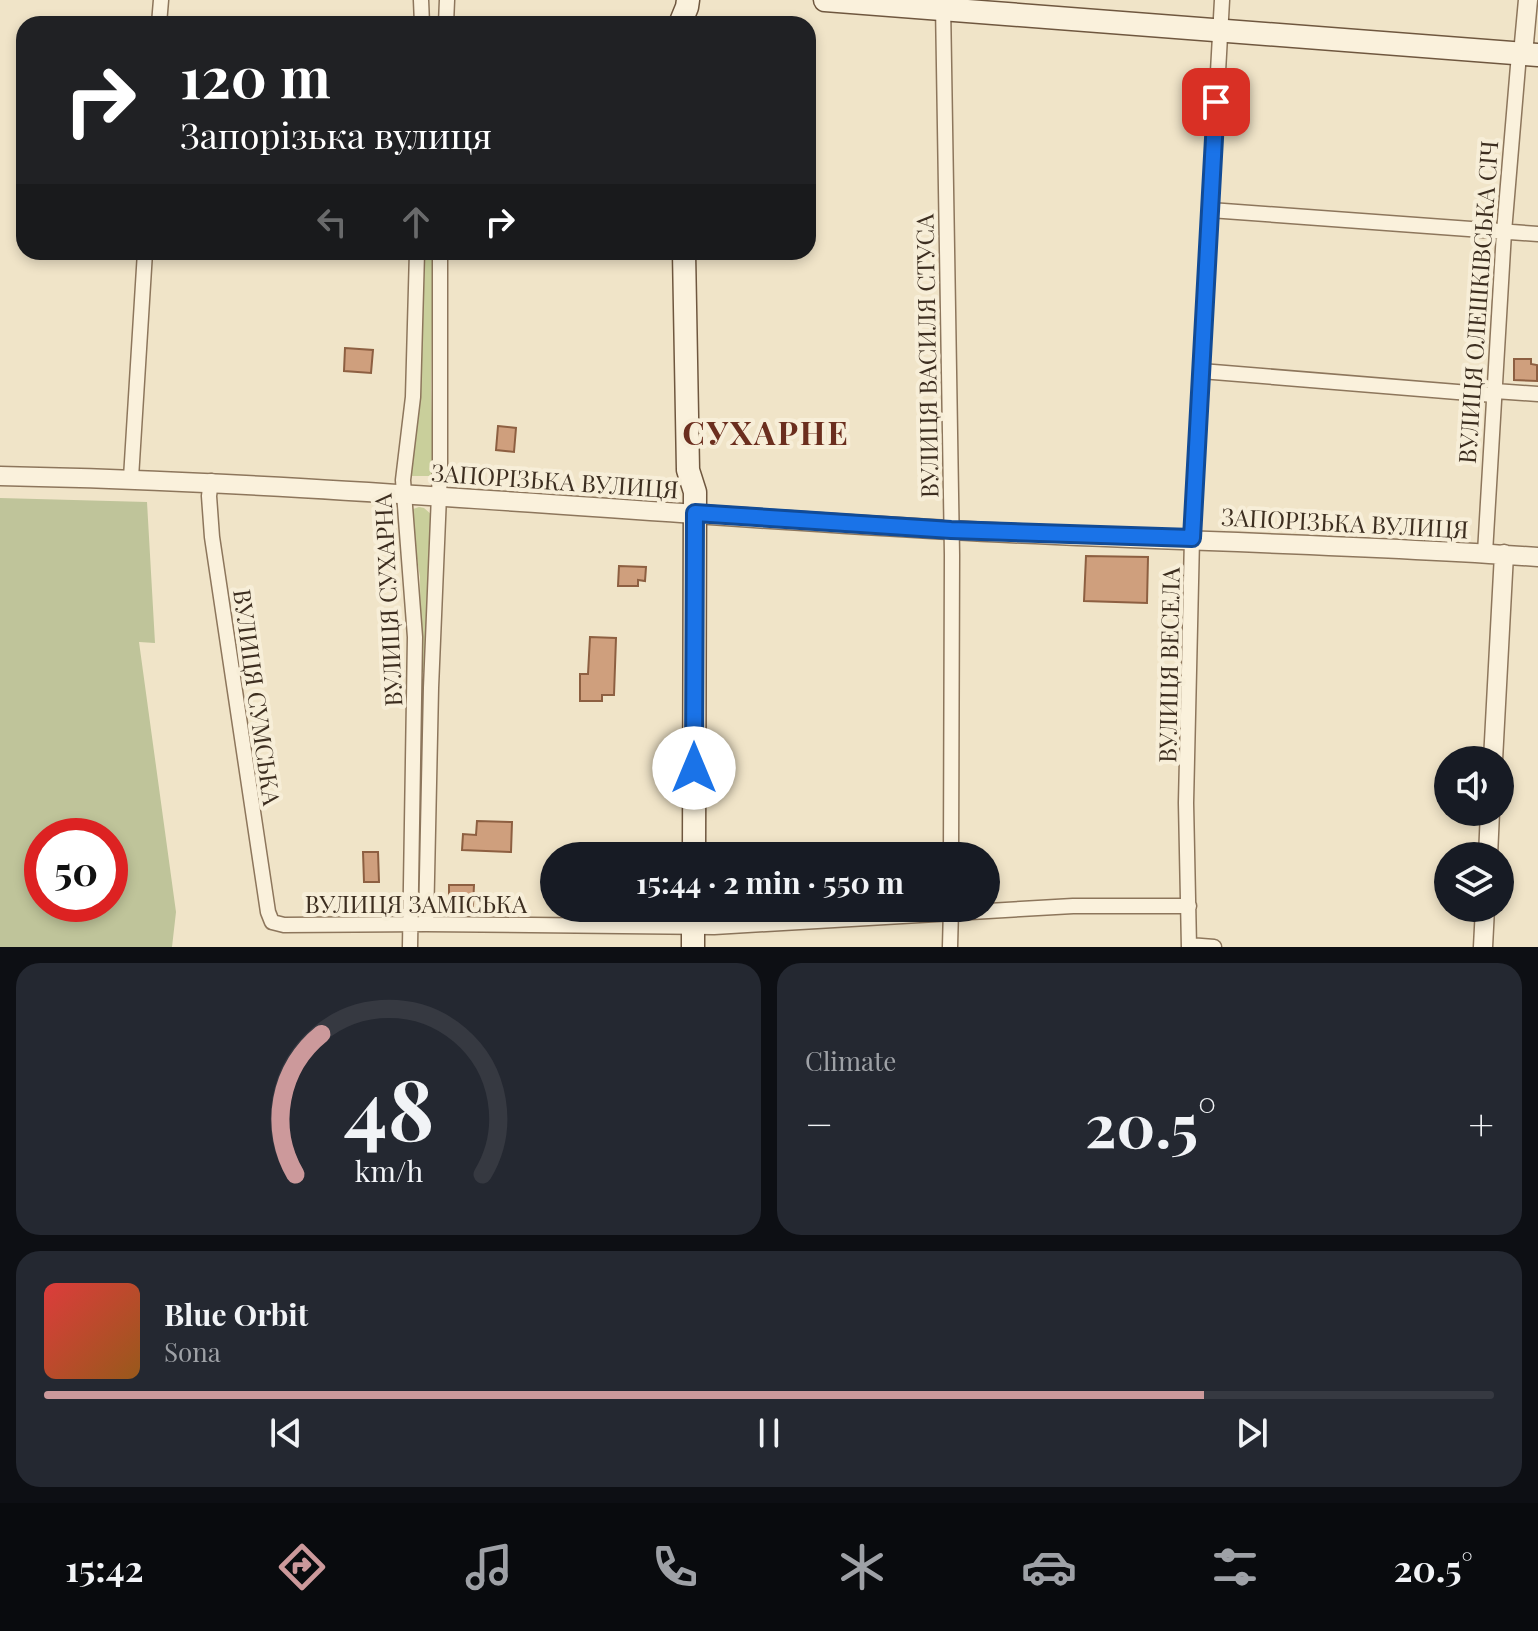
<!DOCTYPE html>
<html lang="en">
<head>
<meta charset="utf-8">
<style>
  body { margin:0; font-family:"Playfair Display",serif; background:#242831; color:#f1f3f6; height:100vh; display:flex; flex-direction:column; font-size:30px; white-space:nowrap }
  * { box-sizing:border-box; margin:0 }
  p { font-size:26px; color:#9ea1a6 }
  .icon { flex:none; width:44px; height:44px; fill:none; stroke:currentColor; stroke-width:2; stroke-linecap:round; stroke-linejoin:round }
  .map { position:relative; height:947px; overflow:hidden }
  .sheet { display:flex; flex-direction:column; gap:16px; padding:16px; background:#0d0f14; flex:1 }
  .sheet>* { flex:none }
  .top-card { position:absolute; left:16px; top:16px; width:800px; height:244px; border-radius:24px; box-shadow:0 4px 12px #0003; background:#202124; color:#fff; overflow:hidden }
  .controls { position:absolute; left:1434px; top:746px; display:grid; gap:16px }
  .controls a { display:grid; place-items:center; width:80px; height:80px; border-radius:50%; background:#171b24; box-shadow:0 4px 12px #0003; font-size:40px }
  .speed { position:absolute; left:24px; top:818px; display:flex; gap:16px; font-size:40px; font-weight:700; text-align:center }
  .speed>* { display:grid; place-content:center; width:104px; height:104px; border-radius:50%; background:#171b24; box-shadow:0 4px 12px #0003; line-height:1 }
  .speed .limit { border:12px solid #d22; background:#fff; color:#111 }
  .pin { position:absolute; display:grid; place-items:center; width:68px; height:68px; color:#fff; margin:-34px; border-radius:16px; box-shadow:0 4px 12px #0006 }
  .me { position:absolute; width:88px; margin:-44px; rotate:0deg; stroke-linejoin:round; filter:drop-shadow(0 0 6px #0008) }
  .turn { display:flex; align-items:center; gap:28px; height:168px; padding:0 32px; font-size:36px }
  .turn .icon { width:104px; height:104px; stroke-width:2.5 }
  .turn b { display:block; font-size:56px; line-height:68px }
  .lanes { display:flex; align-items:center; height:76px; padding:0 32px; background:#0003; justify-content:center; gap:40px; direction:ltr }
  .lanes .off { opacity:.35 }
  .big { font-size:60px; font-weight:700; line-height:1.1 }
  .sheet .tile { flex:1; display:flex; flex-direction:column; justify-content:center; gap:12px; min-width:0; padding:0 28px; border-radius:24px; background:#242831 }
  .sheet .dial { align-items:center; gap:0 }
  .dial svg { height:208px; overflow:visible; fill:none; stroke:#363941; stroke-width:7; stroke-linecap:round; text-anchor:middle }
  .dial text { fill:#f1f3f6; stroke:none }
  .song { display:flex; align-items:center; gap:24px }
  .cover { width:96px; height:96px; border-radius:12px; background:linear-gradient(135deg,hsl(0 70% 55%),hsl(30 70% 35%)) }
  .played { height:8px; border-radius:4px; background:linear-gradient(90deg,#cc999b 80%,#363941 80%) }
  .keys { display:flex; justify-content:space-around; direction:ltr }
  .heat { display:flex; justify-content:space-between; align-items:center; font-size:44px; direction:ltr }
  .sheet .tiles { flex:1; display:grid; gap:16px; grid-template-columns:1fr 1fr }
  .tile:last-child { grid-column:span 2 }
  .trip { position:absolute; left:540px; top:842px; width:460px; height:80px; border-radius:40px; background:#171b24; box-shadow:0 4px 12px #0003; font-weight:700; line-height:80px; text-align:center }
  .dock { display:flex; height:128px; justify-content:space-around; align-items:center; background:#090b0e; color:#9ea1a6 }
  .dock .icon { width:56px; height:56px }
  .dock .current { color:#cc999b }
  .dock b { font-size:36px; color:#f1f3f6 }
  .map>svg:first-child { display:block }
  .green { fill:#c9cf9b }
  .cemetery { fill:#bfc49a; fill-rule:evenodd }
  .building { fill:#cf9f7d; stroke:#8d5f41; stroke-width:2 }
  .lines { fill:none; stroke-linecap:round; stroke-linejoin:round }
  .minor-casing { stroke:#8d765c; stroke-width:17 }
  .tertiary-casing { stroke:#8d765c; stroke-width:21 }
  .secondary-casing { stroke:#6f573f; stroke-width:25 }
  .minor { stroke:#faf1dc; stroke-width:14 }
  .tertiary { stroke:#faf1dc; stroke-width:18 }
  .secondary { stroke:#faf1dc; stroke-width:22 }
  .route-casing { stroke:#114b97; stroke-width:20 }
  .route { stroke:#1a73e8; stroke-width:14 }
  .labels { text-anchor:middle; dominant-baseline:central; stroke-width:8; stroke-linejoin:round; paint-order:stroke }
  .street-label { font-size:24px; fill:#3d2e20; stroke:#f7eed8 }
  .district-label { font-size:32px; font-weight:bold; letter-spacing:2px; fill:#6b2e1e; stroke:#f7eed8 }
</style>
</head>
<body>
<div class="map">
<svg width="1538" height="947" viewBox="0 0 1538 947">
  <rect width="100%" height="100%" fill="#f0e4c8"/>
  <path class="green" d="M423,252H433L431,390L434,476H411Z
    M419,507L424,508L432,515L426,672H421L420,577L410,515L413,509Z"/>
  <path class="cemetery" d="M0,498L147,502L155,643L139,642L176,912L172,947H0ZM42,836H110V904H42Z"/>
  <path class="building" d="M345,348L373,350L371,373L344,371Z
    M1514,359H1531V364L1537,365V381L1514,380Z
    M498,426L516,428L514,452L496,450Z
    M1086,556L1148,557L1147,603L1084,601Z
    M619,566L646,567L645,581L638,580V586H618Z
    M590,637L616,638L614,695H602V701H580V674H588Z
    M477,821L512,822L511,852L462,850L463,834L476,835Z
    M363,852H378L379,882H364Z
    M449,885H474L473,906H449Z"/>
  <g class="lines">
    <defs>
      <path id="minor" d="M421,0L422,24
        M943,4L952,555L951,856
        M159,24L161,0
        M446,24L447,0
        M1210,210L1538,234
        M1201,371L1494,395
        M1495,391L1538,394
        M131,478L145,252
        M211,481L209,496L212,537L268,912L272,922L284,925L426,924L714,927L1073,906H1189
        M1485,553L1504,232L1519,54
        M426,924L431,688L440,471V252
        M1189,945L1214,947
        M410,947L415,637L403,480L413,397L417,252
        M950,947L951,908
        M1189,947L1186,803L1192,538L1222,0"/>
      <path id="tertiary" d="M1523,54L1528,0
        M0,476C317,482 633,513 950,530C1146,541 1342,543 1538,557
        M1493,760L1504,554
        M1488,856L1490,812
        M1483,947L1485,908"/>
      <path id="secondary" d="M825,0L1538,55
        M680,24L687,7L688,0
        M684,252L688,470L695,492L694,856
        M693,947V908"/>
    </defs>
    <use href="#minor" class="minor-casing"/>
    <use href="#tertiary" class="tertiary-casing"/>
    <use href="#secondary" class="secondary-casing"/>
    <use href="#minor" class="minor"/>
    <use href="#tertiary" class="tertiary"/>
    <use href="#secondary" class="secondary"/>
  </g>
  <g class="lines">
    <defs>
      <path id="route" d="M694,768L695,513L951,530L1192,538L1216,102"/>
    </defs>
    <use href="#route" class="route-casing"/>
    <use href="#route" class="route"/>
  </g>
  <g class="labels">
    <g class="street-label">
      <text transform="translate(1477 302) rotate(-86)">ВУЛИЦЯ ОЛЕШКІВСЬКА СІЧ</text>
      <text transform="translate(926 356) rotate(-91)">ВУЛИЦЯ ВАСИЛЯ СТУСА</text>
      <text transform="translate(555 480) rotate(4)">ЗАПОРІЗЬКА ВУЛИЦЯ</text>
      <text transform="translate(1345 522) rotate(3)">ЗАПОРІЗЬКА ВУЛИЦЯ</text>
      <text transform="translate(387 600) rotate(-93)">ВУЛИЦЯ СУХАРНА</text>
      <text transform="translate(1168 665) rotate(-89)">ВУЛИЦЯ ВЕСЕЛА</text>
      <text transform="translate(258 697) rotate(82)">ВУЛИЦЯ СУМСЬКА</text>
      <text x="416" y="903">ВУЛИЦЯ ЗАМІСЬКА</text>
    </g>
    <g class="district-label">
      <text x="766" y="431">СУХАРНЕ</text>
    </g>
  </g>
</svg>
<div class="controls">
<a><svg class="icon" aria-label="sound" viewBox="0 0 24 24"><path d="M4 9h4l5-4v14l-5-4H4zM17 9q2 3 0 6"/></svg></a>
<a><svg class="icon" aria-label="layers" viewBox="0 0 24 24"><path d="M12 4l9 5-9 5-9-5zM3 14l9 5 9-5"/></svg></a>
</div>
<div class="speed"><div class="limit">50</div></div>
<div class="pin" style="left:1216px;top:102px;background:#d93025"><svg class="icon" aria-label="arrive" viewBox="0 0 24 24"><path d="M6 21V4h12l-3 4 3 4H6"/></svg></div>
<svg class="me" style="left:694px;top:768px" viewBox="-20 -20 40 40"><circle r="19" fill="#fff"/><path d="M0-13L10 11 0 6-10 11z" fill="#1a73e8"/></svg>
<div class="trip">15:44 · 2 min · 550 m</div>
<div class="top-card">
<div class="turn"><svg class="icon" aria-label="right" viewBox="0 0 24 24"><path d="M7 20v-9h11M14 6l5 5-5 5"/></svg><div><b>120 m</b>Запорізька вулиця</div></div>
<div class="lanes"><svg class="icon off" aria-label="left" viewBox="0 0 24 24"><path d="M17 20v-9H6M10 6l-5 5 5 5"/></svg><svg class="icon off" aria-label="ahead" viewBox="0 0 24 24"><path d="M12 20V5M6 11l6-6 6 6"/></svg><svg class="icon" aria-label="right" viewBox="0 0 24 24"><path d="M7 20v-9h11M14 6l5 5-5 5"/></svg></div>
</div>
</div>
<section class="sheet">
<div class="tiles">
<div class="tile dial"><svg viewBox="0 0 100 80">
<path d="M14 69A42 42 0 1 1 86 69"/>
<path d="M14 69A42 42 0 0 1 24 15" stroke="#cc999b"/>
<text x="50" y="56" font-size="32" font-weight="700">48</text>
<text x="50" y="72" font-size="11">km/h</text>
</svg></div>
<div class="tile"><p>Climate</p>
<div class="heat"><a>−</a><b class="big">20.5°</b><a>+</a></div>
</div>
<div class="tile">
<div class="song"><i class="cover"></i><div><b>Blue Orbit</b><p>Sona</p></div></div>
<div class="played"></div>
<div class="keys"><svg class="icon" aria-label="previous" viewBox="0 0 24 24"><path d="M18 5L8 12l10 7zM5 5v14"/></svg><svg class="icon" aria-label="pause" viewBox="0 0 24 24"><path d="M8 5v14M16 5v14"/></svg><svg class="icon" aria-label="next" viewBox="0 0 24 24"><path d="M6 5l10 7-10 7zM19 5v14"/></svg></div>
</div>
</div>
</section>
<nav class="dock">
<b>15:42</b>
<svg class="icon current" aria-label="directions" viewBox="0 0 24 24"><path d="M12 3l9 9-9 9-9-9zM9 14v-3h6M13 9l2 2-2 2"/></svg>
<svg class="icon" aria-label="music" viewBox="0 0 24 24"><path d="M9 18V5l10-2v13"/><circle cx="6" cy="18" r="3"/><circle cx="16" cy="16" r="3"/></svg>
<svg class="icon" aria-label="phone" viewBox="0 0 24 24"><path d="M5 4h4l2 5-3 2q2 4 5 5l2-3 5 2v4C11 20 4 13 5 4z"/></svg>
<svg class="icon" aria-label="climate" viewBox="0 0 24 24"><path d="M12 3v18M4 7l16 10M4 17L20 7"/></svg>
<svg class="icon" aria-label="car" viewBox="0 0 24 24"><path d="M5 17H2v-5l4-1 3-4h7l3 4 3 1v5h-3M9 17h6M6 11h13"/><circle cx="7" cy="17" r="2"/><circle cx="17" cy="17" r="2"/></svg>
<svg class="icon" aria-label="filters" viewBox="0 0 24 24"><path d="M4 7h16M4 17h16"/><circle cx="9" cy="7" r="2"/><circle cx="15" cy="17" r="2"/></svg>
<b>20.5°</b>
</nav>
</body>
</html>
